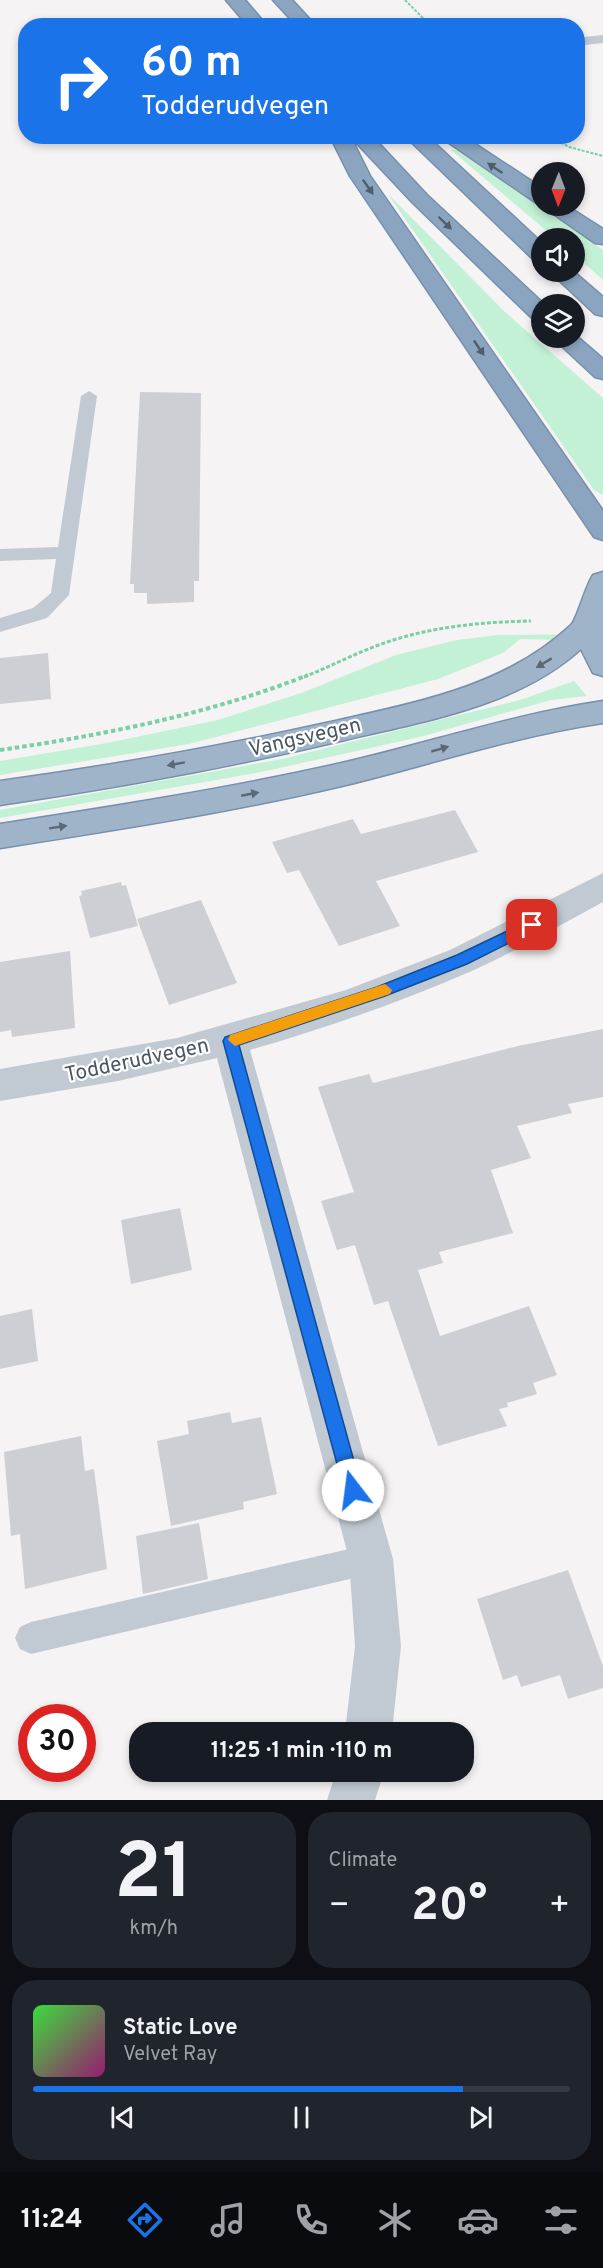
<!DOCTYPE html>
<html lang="en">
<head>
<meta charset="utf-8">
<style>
  body { margin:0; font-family:Overpass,sans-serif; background:#20242c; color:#f1f3f6; height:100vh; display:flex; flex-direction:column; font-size:22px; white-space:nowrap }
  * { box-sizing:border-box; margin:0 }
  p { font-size:20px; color:#9ea1a6 }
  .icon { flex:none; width:33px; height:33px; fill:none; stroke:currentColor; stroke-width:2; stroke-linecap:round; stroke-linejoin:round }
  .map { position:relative; height:1800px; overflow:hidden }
  .sheet { display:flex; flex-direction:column; gap:12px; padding:12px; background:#0d0f14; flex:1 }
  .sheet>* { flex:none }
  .banner { position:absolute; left:18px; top:18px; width:567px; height:126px; border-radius:24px; box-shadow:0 3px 9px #0003; background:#1a73e8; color:#fff; overflow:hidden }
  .needle { width:39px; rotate:181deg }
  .buttons { position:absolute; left:531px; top:162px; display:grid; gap:12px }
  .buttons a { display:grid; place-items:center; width:54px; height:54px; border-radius:50%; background:#171b24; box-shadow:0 3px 9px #0003; font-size:30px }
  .speed { position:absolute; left:18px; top:1704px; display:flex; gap:12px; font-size:30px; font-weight:700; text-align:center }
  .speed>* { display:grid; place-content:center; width:78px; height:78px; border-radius:50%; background:#171b24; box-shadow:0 3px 9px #0003; line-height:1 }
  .speed .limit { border:9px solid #d22; background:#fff; color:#111 }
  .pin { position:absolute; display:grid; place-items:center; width:51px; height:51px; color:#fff; margin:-26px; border-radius:12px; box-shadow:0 3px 9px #0006 }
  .me { position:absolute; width:66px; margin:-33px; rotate:345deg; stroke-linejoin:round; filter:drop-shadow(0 0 4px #0008) }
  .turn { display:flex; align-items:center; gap:21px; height:126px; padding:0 24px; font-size:27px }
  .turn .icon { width:78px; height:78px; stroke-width:2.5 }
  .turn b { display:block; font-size:42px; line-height:51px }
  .big { font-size:45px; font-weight:700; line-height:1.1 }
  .sheet .card { flex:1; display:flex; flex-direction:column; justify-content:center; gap:9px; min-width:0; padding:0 21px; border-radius:24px; background:#20242c }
  .sheet .dial { align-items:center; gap:0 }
  .dial b { font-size:78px; line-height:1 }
  .song { display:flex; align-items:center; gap:18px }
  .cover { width:72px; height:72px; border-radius:9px; background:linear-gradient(135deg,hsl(120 70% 55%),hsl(320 70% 35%)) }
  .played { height:6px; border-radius:3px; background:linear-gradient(90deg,#1a73e8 80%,#363941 80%) }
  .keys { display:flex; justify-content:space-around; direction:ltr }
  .heat { display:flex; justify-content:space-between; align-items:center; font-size:33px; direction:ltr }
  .sheet .tiles { flex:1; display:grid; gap:12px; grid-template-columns:1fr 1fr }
  .card:last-child { grid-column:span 2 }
  .trip { position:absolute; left:129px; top:1722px; width:345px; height:60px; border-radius:24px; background:#171b24; box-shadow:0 3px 9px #0003; font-weight:700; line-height:60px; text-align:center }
  .dock { display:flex; height:96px; justify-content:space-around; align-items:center; background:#090b0e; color:#9ea1a6 }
  .dock .icon { width:42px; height:42px }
  .dock .active { color:#1a73e8 }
  .dock b { font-size:27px; color:#f1f3f6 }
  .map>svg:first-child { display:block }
  .green { fill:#c3f1d5 }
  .building { fill:#cdcfd5 }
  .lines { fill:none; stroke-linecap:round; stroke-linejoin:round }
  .trunk-casing { stroke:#7690ad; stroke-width:3 }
  .motorway-casing { stroke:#7690ad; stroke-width:3 }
  .path-far2 { stroke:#7ad0a6; stroke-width:2; stroke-dasharray:3 1.5; stroke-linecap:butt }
  .path-far1 { stroke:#7ad0a6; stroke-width:3; stroke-dasharray:4 2; stroke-linecap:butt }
  .path { stroke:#7ad0a6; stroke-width:4; stroke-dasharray:4.5 3; stroke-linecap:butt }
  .service { fill:#c1cad2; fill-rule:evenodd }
  .minor { fill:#c1cad2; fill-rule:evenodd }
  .trunk { fill:#9fb4c9; fill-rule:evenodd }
  .motorway { fill:#8ba5c1; fill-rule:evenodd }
  .oneway { fill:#505e6b }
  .oneway2 { fill:#5b6976 }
  .route { fill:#1a73e8; stroke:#114b97; stroke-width:1.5 }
  .slow { fill:#f59e0b }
  .labels { text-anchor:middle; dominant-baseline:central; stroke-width:4.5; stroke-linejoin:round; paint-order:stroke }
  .street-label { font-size:21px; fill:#4a5661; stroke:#fff }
</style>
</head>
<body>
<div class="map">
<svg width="603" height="1800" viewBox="0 0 603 1800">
  <rect width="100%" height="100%" fill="#f5f3f3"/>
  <path class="green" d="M451,150H456L603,250V280L575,255L574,238H555Z
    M387,193L505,312L603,398V495L594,490Z
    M603,634V641L520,639L503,653L438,679L189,744L0,775V761L107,743L218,720L304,692L396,655L457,640L498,635Z
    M574,681L587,696L551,700L420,737L261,772L0,818V810L282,759L520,700Z"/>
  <path class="building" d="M140,392L201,393L199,581H194V602L147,604V593H134V584H130Z
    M48,653L51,699L0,704V658Z
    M455,810L478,852L376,881L400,926L339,946L299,870L287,873L272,842L353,819L361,834Z
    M121,882L122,886L126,885L138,926L90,938L79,896L82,895L81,891Z
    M201,900L237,983L169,1005L137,919Z
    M70,951L75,1028L12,1037L11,1030L0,1032V962Z
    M603,1029V1097L568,1104L572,1113L517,1126L531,1158L491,1170L513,1233L439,1252L443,1263L418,1270L440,1336L529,1306L557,1375L533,1383L537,1394L507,1403L508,1407L499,1409L507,1426L438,1446L388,1301L374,1305L355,1245L337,1250L321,1201L354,1192L318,1087L369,1074L373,1083L518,1046Z
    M180,1208L192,1270L131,1284L121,1220Z
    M32,1309L38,1361L0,1369V1316Z
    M230,1412L232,1423L261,1417L277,1494L243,1502L244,1509L171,1526L157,1441L189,1434L187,1421Z
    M81,1436L85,1471L94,1469L107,1569L25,1589L20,1534L11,1536L4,1452Z
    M199,1523L208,1579L143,1594L136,1536Z
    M568,1570L603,1666V1688L568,1699L560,1675L521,1687L517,1675L503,1680L477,1599Z"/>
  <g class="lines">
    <defs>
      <path id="trunk" d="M603,572V676L593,673L581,649C518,706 426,721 345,740C231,767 116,788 0,805V781C109,766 218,747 326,723C413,703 504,688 571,625C577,620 585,587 593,575Z
        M603,701V723C515,736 432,764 346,785C232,812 116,830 0,848V824C116,806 232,788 346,762C432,742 515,714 603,701Z"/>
      <path id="motorway" d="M226,0H245L267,26H248Z
        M273,0H292L316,26H297Z
        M330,136H350L370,176L603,511V540L594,537L350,176Z
        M350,136H372L427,195L544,304H542V322L534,320L413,203Z
        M405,136H427L542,243V261L534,260Z
        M439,136H463L542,188V204L535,202Z
        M542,206H567L603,229V244L595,243Z
        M550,272H574L603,297V316L595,314Z
        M574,334L603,359V379L595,377L553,338H574Z"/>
    </defs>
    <use href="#trunk" class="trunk-casing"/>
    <use href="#motorway" class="motorway-casing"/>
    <path class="path-far2" d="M405,0L431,26
      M549,136L569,147L603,156"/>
    <path class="path-far1" d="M304,677C329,667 352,655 376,646C426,627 479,622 531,621"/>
    <path class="path" d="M0,750C104,735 210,714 308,675"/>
    <path class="service" d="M603,35V43L585,45L579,41L585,37Z
      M89,391L97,396L69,595L47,618L0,632V618L33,608L51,593L56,559L0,561V549L58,547L81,396Z
      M371,1544L382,1548L386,1559L382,1570L371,1574L31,1654L20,1649L15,1638L20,1627L31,1622Z"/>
    <path class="minor" d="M603,873V902C560,925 518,950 474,970C401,1002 326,1028 250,1050L393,1559L401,1646L392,1732H345L355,1646L349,1559L217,1058L118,1081L0,1101V1069L177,1038L346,990L450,950Z
      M336,1772H384L375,1800H327Z"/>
    <use href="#trunk" class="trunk"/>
    <use href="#motorway" class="motorway"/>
  </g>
  <defs><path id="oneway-solid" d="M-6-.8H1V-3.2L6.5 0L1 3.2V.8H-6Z" transform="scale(1.5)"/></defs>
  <g class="oneway">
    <use href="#oneway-solid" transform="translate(495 168) rotate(-146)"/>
    <use href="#oneway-solid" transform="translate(368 187) rotate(55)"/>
    <use href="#oneway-solid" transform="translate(445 223) rotate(44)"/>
    <use href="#oneway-solid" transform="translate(479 348) rotate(56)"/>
  </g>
  <g class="oneway2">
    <use href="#oneway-solid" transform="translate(544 663) rotate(149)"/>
    <use href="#oneway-solid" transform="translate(440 749) rotate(-16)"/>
    <use href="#oneway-solid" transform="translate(176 764) rotate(170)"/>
    <use href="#oneway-solid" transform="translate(250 794) rotate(-11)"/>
    <use href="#oneway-solid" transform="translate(58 827) rotate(-9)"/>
  </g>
  <path class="route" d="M532,919L537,921V929L467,964L385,996L239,1045L362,1490L359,1496L353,1499L346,1496L344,1490L223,1041L225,1037L377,987L457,955Z"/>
  <path class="slow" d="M385,984L392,990L390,994L235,1046L228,1040L230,1035Z"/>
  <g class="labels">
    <g class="street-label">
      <text transform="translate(305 738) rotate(-13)">Vangsvegen</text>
      <text transform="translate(137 1061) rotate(-12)">Todderudvegen</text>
    </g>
  </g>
</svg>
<div class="buttons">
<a><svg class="needle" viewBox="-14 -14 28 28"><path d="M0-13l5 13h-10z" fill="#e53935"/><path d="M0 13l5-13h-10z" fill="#9ea1a6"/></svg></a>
<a><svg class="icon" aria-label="sound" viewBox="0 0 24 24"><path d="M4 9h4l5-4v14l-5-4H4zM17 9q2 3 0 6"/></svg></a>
<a><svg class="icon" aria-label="layers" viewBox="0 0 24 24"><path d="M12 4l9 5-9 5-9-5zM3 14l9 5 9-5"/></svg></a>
</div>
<div class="speed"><div class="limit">30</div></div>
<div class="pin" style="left:532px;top:925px;background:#d93025"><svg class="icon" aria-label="arrive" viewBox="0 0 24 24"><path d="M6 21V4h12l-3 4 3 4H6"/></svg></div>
<svg class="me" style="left:353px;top:1490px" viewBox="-20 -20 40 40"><circle r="19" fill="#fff"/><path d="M0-13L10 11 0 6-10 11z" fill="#1a73e8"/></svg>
<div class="trip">11:25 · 1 min · 110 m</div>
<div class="banner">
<div class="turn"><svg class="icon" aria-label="right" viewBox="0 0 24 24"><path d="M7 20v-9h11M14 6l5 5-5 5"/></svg><div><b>60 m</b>Todderudvegen</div></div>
</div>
</div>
<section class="sheet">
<div class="tiles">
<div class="card dial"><b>21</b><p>km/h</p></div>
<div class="card"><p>Climate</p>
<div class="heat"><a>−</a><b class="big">20°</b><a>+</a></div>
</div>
<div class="card">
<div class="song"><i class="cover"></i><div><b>Static Love</b><p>Velvet Ray</p></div></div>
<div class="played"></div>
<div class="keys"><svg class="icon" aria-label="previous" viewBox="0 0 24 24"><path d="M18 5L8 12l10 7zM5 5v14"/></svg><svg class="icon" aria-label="pause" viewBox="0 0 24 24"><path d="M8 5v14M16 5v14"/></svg><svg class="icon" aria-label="next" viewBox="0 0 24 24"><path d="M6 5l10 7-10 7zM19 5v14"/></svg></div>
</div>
</div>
</section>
<nav class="dock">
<b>11:24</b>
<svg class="icon active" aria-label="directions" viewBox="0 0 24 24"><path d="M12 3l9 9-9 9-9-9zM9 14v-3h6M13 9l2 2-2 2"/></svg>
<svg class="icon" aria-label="music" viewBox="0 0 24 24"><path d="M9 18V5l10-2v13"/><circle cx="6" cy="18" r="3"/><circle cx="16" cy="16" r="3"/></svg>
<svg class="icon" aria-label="phone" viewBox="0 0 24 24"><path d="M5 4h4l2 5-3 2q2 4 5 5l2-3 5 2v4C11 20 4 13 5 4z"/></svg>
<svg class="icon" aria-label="climate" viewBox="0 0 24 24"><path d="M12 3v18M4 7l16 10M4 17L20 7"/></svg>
<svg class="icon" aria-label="car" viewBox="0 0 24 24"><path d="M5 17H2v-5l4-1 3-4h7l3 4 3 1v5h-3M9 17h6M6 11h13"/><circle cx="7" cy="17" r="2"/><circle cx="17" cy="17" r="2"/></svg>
<svg class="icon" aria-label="filters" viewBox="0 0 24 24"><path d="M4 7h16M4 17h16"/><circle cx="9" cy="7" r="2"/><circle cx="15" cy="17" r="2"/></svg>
</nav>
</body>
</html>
